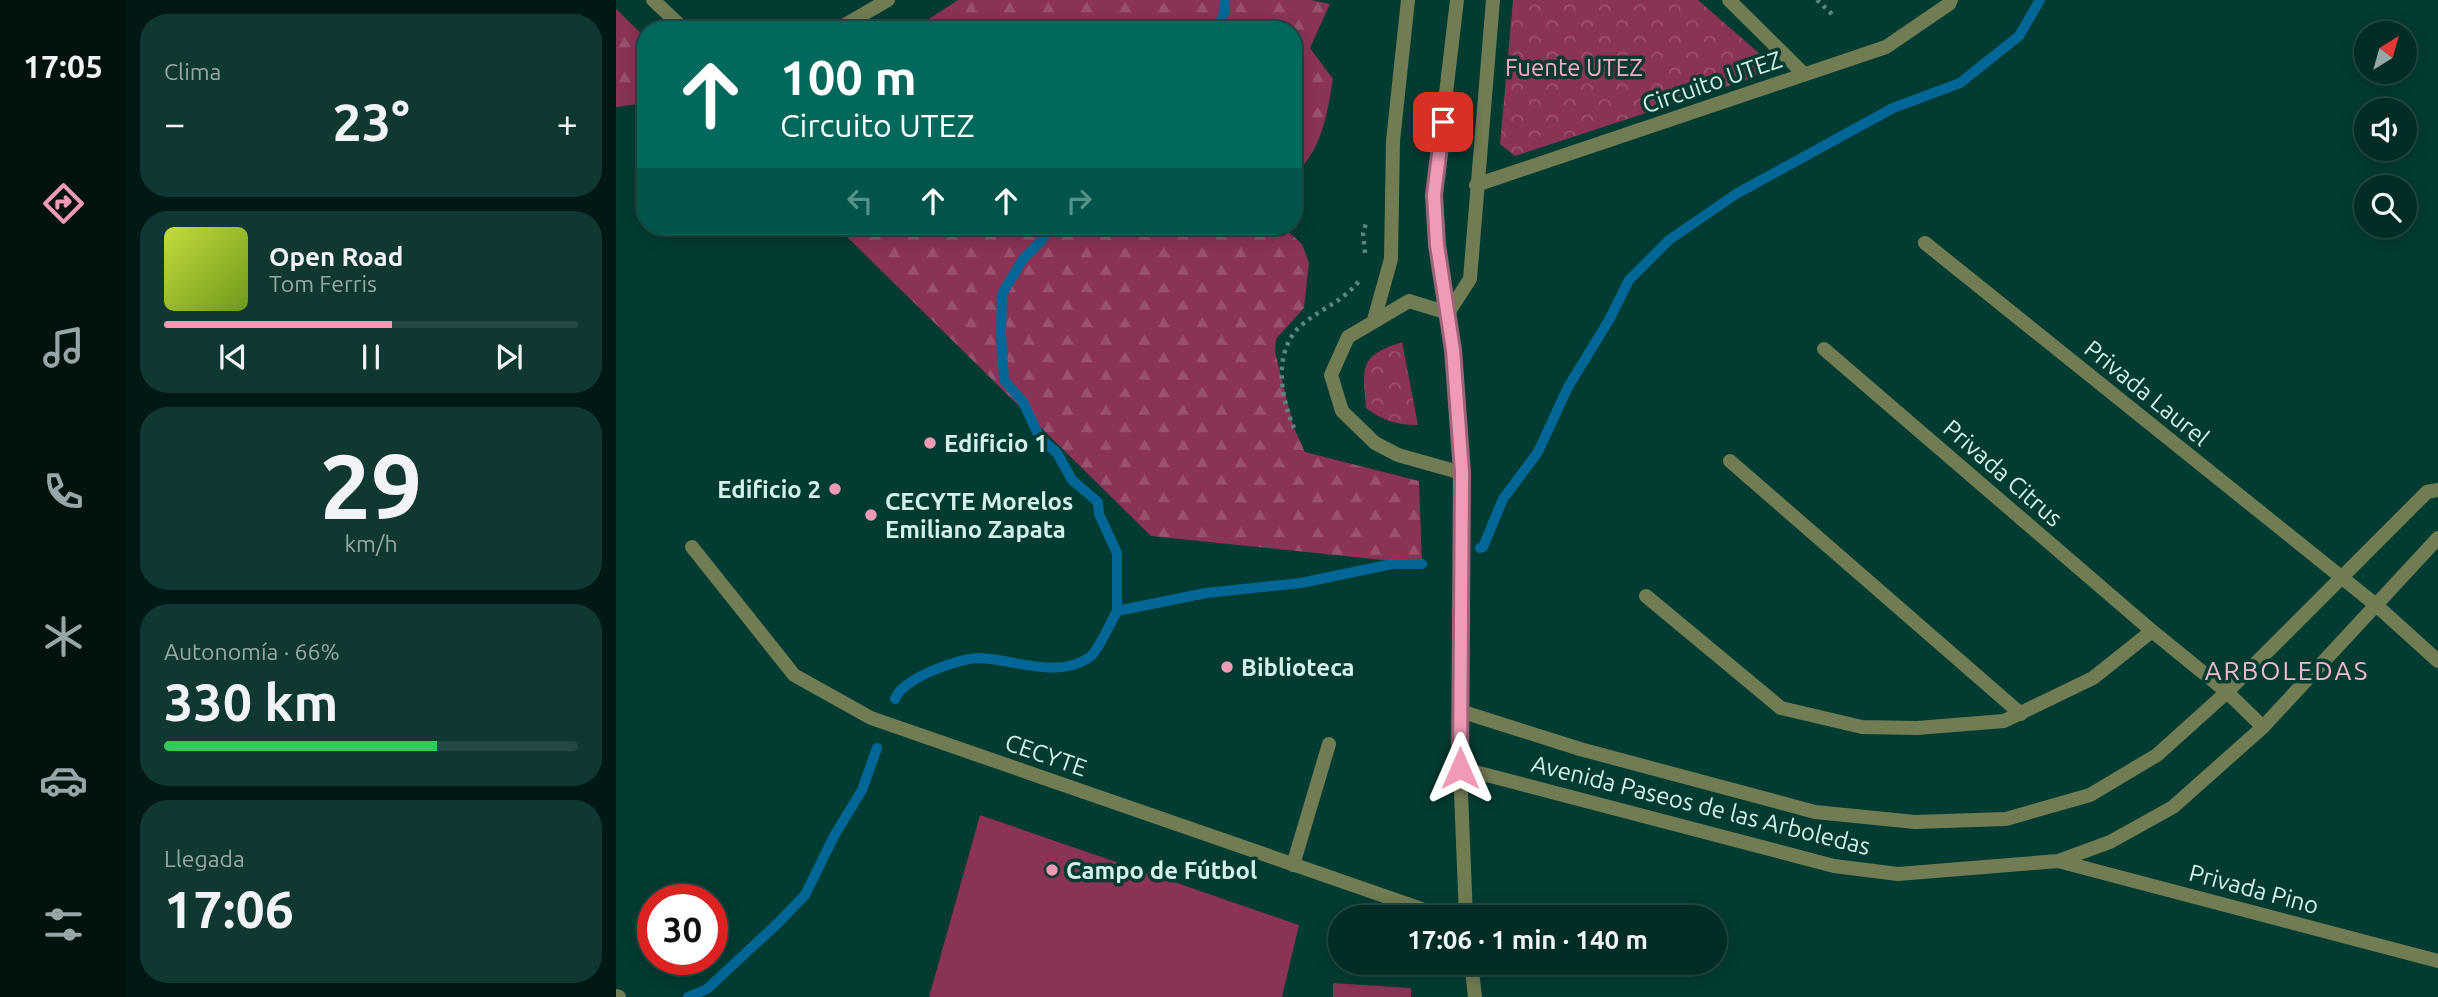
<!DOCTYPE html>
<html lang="es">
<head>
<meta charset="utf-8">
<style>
  body { margin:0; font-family:Ubuntu,sans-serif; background:#103832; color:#f1f3f6; height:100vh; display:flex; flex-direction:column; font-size:26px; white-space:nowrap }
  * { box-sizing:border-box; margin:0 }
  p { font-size:23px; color:#96a7a7 }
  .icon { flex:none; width:38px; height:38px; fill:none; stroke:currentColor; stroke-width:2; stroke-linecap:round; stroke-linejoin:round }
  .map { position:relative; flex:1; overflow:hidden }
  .side { display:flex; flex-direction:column; gap:14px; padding:14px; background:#011815; width:490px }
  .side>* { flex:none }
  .top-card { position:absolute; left:21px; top:21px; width:665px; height:214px; border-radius:28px; box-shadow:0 4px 18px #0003,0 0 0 2px #234843; background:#00695c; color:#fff; overflow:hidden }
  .needle { width:46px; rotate:37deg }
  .controls { position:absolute; left:1738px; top:21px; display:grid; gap:14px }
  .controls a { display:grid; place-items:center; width:63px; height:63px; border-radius:50%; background:#022c26; box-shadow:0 4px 18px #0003,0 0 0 2px #234843; font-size:35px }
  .speed { position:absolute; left:21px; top:884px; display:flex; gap:14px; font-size:35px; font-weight:700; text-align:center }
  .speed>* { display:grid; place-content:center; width:91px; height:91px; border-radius:50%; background:#022c26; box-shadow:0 4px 18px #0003,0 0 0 2px #234843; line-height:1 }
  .speed .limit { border:10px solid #d22; background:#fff; color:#111 }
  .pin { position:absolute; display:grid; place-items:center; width:60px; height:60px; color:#fff; margin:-30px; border-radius:14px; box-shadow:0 4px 10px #0006 }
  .me { position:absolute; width:77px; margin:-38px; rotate:0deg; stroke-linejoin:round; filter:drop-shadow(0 0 5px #0008) }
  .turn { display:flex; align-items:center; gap:24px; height:147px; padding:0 28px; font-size:32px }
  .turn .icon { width:91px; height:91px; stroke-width:2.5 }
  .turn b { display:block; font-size:49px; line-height:60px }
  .lanes { display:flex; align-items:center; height:66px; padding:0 28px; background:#0003; justify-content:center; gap:35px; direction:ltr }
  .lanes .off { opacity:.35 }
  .big { font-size:52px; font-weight:700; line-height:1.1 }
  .side .widget { flex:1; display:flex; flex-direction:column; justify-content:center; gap:10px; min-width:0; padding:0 24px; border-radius:28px; background:#103832 }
  .side .dial { align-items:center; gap:0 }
  .dial b { font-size:91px; line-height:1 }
  .song { display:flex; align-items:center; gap:21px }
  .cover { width:84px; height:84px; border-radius:10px; background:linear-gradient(135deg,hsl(70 70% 55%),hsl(80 70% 35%)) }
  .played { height:7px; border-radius:4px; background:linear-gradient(90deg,#f09ab6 55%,#234843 55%) }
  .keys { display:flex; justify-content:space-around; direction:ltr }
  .heat { display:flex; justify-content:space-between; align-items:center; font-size:38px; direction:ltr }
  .charge { height:10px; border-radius:5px; background:linear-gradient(90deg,#34c759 66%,#234843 0) }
  .trip { position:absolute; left:712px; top:905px; width:399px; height:70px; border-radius:35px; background:#022c26; box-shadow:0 4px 18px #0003,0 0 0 2px #234843; font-weight:700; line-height:70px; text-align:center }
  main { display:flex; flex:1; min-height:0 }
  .menu { display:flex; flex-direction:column; width:126px; justify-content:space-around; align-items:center; background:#01120f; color:#96a7a7 }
  .menu .icon { width:49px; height:49px }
  .menu .on { color:#f09ab6 }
  .menu b { font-size:32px; color:#f1f3f6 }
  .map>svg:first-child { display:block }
  .forest { fill:url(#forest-firs) }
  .park { fill:url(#park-crowns) }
  .pitch { fill:#8b3355 }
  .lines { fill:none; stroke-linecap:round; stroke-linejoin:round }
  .stream { stroke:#026797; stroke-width:10 }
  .path { stroke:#5a867f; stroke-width:4.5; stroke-dasharray:3.5 5; stroke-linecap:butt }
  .service { stroke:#727c52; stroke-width:14 }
  .minor { stroke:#727c52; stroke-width:14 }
  .tertiary { stroke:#727c52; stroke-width:14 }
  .route-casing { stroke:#9c6476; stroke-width:18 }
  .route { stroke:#f09ab6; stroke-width:12 }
  .poi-dot { fill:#f09ab6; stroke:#023b32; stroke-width:2.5 }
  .labels { text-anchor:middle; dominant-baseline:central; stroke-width:7; stroke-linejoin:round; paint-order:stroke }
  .park-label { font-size:24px; fill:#feacc6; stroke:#023b32 }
  .street-label { font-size:24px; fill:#d5efe9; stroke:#023b32 }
  .poi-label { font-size:24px; font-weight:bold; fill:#d5efe9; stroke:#023b32; text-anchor:start }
  .neighbourhood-label { font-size:26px; letter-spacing:2px; fill:#fab8cc; stroke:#023b32 }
</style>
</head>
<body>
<main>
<nav class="menu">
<b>17:05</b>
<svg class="icon on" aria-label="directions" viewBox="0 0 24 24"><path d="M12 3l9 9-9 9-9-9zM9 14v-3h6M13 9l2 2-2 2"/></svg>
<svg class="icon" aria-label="music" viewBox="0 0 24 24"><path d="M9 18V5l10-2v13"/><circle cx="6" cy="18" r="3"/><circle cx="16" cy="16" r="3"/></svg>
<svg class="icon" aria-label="phone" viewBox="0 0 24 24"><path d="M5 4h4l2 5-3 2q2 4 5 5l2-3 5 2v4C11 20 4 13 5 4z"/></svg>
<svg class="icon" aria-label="climate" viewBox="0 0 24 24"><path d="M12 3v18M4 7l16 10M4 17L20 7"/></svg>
<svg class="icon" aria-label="car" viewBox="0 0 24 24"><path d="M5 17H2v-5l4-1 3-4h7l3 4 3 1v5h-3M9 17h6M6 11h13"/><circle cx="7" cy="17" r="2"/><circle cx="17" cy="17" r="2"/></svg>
<svg class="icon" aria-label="filters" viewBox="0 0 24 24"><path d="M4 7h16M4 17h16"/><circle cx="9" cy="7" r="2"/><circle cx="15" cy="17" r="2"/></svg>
</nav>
<section class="side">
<div class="widget"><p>Clima</p>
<div class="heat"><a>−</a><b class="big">23°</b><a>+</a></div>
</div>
<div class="widget">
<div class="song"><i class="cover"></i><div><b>Open Road</b><p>Tom Ferris</p></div></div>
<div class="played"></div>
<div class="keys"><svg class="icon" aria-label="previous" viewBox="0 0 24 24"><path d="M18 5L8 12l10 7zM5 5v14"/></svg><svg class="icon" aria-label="pause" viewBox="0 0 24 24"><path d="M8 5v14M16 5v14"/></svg><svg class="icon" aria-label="next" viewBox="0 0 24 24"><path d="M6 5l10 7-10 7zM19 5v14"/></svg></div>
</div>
<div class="widget dial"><b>29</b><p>km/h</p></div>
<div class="widget"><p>Autonomía · 66%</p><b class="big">330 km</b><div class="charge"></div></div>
<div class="widget"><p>Llegada</p><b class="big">17:06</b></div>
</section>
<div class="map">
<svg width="1822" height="997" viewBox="0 0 1822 997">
  <defs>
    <pattern id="forest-firs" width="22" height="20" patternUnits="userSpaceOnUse" patternTransform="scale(1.75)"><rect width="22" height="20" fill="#8b3355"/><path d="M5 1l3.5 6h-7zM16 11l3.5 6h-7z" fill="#9a516d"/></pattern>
    <pattern id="park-crowns" width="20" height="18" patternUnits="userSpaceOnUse" patternTransform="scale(1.75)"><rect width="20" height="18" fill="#8b3355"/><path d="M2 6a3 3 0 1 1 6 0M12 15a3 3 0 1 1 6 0" fill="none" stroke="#9a516d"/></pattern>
  </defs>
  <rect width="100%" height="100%" fill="#023b32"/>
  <path class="forest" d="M342,0H695L714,4L694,48L717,79C710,119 707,147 677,177V30H296Z
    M0,9L30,38V103L0,107Z
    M220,226H666L686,244L693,263L688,308L660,339L659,352L678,428L689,452L803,481L806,564L535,536Z"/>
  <path class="park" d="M897,0H1082L1144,54L1140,77L899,156L884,144Z
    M786,342L802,425C780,425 768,421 750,408C746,365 744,356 786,342Z"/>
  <path class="pitch" d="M364,815L683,925L666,997H313Z
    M717,983L795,988V997H717Z"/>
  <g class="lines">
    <path class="stream" d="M601,30L608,13L609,0
      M435,226L426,240L407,259L386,294L385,335L388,380L407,402L424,438L441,453L456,480L482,502L483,514L501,553V611
      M864,548L867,547L887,499L922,452L952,387L993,320L1013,280L1053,240L1120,194L1277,108L1344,83L1403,36L1424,0
      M279,699C285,679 343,658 363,658C398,659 441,680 474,657C482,651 495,622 501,611L590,593L685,583L776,564H806
      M72,997L91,989L163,922L189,895L218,836L246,790L261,748"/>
    <path class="path" d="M1201,0L1218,16
      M749,253L747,233L751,220
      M678,428C664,396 656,348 688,323C708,307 726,302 743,281"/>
    <path class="service" d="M677,865L713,744"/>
    <path class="minor" d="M37,0L69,30
      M841,0L818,195L821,245L837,350L846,473L844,768L850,917
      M1113,0L1188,74
      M220,30L272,0
      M860,185L1270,47L1333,4L1335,0
      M1309,243L1760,605L1822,661
      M832,313L793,301L732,337L715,375L726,411L759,443L782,455L846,473
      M832,313L854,279L877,0
      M758,320L775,259L777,141L792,0
      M1208,349L1536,631L1611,692L1647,727
      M1114,461L1405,714
      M76,547L178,675L255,718L829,917
      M1030,596L1165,708L1246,727L1301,728L1388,721L1477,678L1536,631
      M844,711L964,749L1199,812L1299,822L1390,819L1474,795L1541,755L1611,692L1811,492L1822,490
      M844,768L1218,866L1282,874L1442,861L1494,842L1557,807L1647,727L1822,538
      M1442,861L1822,961
      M855,962L859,997"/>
    <path class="tertiary" d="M0,996L3,997"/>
  </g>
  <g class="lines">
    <defs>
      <path id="route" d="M827,122L818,195L821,245L837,350L846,472L844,768"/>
    </defs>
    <use href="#route" class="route-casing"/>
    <use href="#route" class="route"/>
  </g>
  <g class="poi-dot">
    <circle cx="314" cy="443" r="7"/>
    <circle cx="219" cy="489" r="7"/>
    <circle cx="255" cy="515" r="7"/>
    <circle cx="611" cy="667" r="7"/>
    <circle cx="436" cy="870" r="7"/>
  </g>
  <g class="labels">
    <g class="park-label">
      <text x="958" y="67">Fuente UTEZ</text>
    </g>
    <g class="street-label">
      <text transform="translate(1096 82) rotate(-19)">Circuito UTEZ</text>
      <text transform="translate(1531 393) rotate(39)">Privada Laurel</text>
      <text transform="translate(1387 473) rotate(41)">Privada Citrus</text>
      <text transform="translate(430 755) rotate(19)">CECYTE</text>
      <text transform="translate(1085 805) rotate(14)">Avenida Paseos de las Arboledas</text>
      <text transform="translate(1638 889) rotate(15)">Privada Pino</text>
    </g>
    <g class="poi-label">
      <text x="328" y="443">Edificio 1</text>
      <text x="205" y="489" text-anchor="end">Edificio 2</text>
      <text x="269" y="501">CECYTE Morelos<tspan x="269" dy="28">Emiliano Zapata</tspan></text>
      <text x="625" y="667">Biblioteca</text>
      <text x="450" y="870">Campo de Fútbol</text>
    </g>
    <g class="neighbourhood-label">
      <text x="1671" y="670">ARBOLEDAS</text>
    </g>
  </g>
</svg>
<div class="controls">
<a><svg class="needle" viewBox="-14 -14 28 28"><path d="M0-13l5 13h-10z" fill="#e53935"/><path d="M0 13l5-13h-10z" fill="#96a7a7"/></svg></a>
<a><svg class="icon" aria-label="sound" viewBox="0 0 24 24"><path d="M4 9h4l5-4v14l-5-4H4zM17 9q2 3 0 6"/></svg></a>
<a><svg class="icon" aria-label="search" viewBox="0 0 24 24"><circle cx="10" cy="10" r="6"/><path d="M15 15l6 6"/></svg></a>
</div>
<div class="speed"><div class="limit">30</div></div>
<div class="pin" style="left:827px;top:122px;background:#d93025"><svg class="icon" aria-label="arrive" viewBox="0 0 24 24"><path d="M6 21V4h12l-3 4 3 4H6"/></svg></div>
<svg class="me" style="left:844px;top:768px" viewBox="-20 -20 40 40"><path d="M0-17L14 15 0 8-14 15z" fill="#f09ab6" stroke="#fff" stroke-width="4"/></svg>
<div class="trip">17:06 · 1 min · 140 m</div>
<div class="top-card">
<div class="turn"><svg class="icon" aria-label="ahead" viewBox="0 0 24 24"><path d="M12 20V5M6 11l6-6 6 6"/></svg><div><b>100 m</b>Circuito UTEZ</div></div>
<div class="lanes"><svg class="icon off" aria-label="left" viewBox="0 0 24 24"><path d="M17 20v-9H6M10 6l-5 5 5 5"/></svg><svg class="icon" aria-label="ahead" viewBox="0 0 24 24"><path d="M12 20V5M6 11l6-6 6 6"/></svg><svg class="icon" aria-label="ahead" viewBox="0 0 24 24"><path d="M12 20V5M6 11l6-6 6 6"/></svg><svg class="icon off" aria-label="right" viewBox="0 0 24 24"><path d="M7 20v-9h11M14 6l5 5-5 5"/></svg></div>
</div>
</div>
</main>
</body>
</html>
